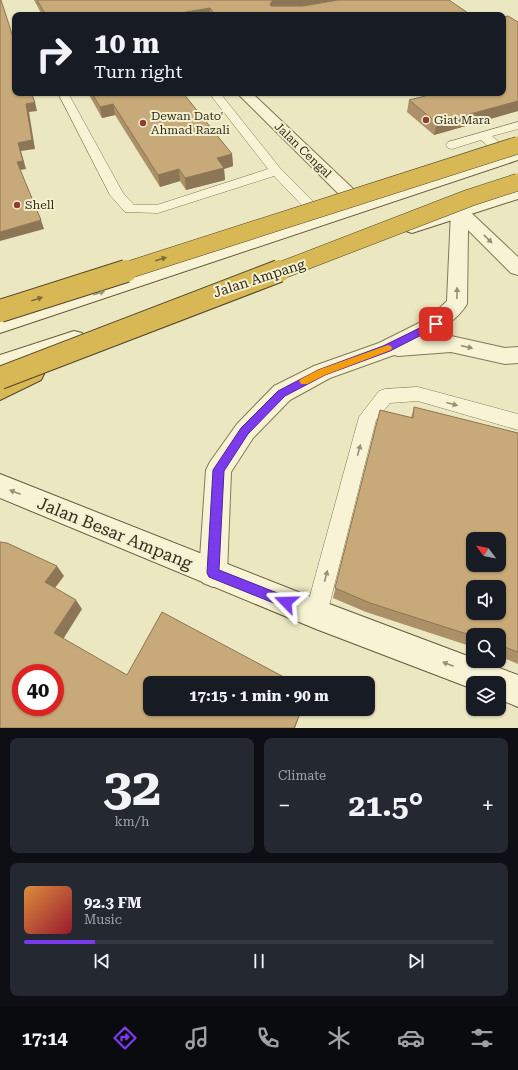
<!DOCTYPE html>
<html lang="en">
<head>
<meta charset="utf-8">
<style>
  body { margin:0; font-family:"Roboto Serif",serif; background:#242831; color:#f1f3f6; height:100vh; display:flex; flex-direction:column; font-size:15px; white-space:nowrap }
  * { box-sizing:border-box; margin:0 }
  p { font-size:13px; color:#9ea1a6 }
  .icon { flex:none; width:22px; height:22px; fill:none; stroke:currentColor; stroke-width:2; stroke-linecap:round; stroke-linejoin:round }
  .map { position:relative; height:728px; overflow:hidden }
  .side { display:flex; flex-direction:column; gap:10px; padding:10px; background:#0d0f14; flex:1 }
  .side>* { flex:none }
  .banner { position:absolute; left:12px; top:12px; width:494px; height:84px; border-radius:8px; box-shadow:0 1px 3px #0004; background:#171b24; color:#f1f3f6; overflow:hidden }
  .needle { width:26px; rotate:302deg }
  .tools { position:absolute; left:466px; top:532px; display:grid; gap:8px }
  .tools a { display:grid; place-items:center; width:40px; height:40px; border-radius:8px; background:#171b24; box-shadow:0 1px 3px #0004; font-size:20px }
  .speed { position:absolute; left:12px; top:664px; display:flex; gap:8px; font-size:20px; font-weight:700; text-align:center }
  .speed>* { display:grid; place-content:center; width:52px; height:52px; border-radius:50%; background:#171b24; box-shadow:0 1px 3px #0004; line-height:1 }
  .speed .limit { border:6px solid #d22; background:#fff; color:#111 }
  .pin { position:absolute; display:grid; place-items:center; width:34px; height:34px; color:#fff; margin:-17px; border-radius:8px; box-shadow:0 2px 6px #0006 }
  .me { position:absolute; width:44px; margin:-22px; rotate:292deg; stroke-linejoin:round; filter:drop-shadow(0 0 3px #0008) }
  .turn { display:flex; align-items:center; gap:14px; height:84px; padding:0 16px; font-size:18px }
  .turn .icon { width:52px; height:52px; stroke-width:2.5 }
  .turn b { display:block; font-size:28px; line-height:34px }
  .big { font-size:30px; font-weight:700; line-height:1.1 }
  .side .card { flex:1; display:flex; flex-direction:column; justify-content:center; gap:6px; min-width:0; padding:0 14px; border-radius:8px; background:#242831 }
  .side .dial { align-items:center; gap:0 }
  .dial b { font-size:52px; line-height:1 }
  .song { display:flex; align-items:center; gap:12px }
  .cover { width:48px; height:48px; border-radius:6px; background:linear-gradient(135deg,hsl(30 70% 55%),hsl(350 70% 35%)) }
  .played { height:4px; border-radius:2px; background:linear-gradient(90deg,#7c3aed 15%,#363941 15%) }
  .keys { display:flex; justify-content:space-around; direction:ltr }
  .heat { display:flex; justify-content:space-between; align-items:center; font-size:22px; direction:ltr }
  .side .tiles { flex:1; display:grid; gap:10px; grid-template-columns:1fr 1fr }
  .card:last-child { grid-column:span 2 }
  .trip { position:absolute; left:143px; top:676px; width:232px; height:40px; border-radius:8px; background:#171b24; box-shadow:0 1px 3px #0004; font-weight:700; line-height:40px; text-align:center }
  .dock { display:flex; height:64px; justify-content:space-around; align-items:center; background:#090b0e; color:#9ea1a6 }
  .dock .icon { width:28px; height:28px }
  .dock .on { color:#7c3aed }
  .dock b { font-size:18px; color:#f1f3f6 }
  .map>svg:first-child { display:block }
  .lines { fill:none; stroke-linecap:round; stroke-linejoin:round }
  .lane-casing { stroke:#84785a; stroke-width:1 }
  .street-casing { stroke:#84785a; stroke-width:2 }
  .secondary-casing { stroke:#66593d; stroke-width:2 }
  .highway-casing { stroke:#52462e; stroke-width:2 }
  .lane { fill:#f7f3d4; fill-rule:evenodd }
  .street { fill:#f7f3d4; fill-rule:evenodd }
  .secondary { fill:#f7f3d4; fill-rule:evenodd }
  .highway { fill:#d8b855; fill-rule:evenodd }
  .highway-bridge-far1-casing { stroke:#52462e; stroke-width:18; stroke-linecap:butt }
  .highway-bridge-casing { stroke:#52462e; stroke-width:24; stroke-linecap:butt }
  .highway-bridge-far1 { stroke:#d8b855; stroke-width:17 }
  .highway-bridge { stroke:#d8b855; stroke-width:22 }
  .wall { fill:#ac9168 }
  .shaded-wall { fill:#8c7655 }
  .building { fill:#c8a979; stroke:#8c7655; fill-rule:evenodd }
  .oneway { fill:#969078 }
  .oneway2 { fill:#7e6c36 }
  .route { fill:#7c3aed; stroke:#51269a }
  .slow { fill:#f59e0b }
  .poi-dot { fill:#903f2d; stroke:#f3f0d0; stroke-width:1.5 }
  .labels { text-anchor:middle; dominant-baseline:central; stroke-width:4; stroke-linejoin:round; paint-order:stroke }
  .far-poi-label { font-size:12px; fill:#342d1d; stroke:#f3f0d0; text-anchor:start }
  .far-street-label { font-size:12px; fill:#342d1d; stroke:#f3f0d0 }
  .street-label { font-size:14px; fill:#342d1d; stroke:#f3f0d0 }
  .near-street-label { font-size:17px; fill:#342d1d; stroke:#f3f0d0 }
</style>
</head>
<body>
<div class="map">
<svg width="518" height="728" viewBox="0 0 518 728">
  <rect width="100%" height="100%" fill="#ebe7c1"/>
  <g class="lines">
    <defs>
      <path id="lane" d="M58,93H68L123,193L134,205H157L268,169L209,93H220L280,168L330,219L328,222L323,223L318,222L274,176L158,213L125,212L110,195Z
        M518,122V129L492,136L513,155L515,158L513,161H505L481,140L452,149L448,148L446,145L448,142Z
        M418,387L518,414V430L418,401L390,403L376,420L327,614L324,622L316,625L308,622L305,614L359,417L379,391L385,389Z"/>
      <path id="street" d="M237,93H252L367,202L370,206L367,210L361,211L355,210Z
        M460,207L466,208L518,257V275L511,273L468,230L467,304C458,319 441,330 426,338L451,336L505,348L518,347V363L505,364L451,352L398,356L394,355L330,378L290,400L253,438L231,472L227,573L223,583L213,587L203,583L199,573L206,470L210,462L237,424L274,386L314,366L379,343L429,318L447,301L451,212L454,208Z"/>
      <path id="secondary" d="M518,150V160L0,333V317Z
        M518,188V199L412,233L406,231L403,227L406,223Z
        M74,331L82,333L85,339L82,345L0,373V355Z
        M0,474L316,599L473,658V661H481L518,675V707L499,699V683H473V689L316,629L0,498Z"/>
      <path id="highway" d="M33,365L41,368L44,374L41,380L0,400V380Z"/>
    </defs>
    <use href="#lane" class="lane-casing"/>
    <use href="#street" class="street-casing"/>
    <use href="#secondary" class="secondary-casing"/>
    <use href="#highway" class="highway-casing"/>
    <use href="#lane" class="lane"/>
    <use href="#street" class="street"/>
    <use href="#secondary" class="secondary"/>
    <use href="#highway" class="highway"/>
    <defs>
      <path id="highway-bridge-far1" d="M122,272L518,145
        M277,272L469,198L518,182"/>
      <path id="highway-bridge" d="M0,311L126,271
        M0,378L279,271"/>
    </defs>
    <use href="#highway-bridge-far1" class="highway-bridge-far1-casing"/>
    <use href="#highway-bridge" class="highway-bridge-casing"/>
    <use href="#highway-bridge-far1" class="highway-bridge-far1"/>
    <use href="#highway-bridge" class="highway-bridge"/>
  </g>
  <path class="wall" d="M34,0H449L471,15H42Z
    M518,22V111L434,135L407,112L409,100L422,97L423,94L503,93Z
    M88,93H192L184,95L232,154L233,166L224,169L225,180L186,190L180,181L160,187L115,115L102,118Z
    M414,407L518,433V664L499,656V635H473V647L366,612L333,598L380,410L411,418Z"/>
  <path class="shaded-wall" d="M273,0H338L270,14V4Z
    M210,8V15H168Z
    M177,93H192L177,96Z
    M518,101V111L434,135L437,123Z
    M35,102L37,111L29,112L35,149L21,151L26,169L20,170L17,162L18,143L26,104Z
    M113,104L115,115L102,118L100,107Z
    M232,154L233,166L224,169L225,180L186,190L185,178L217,158Z
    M179,169L180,181L160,187L158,175Z
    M41,220L44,229L0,241V232Z
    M57,566L64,576L52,592L45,582Z
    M76,600L82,609L62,641L54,633Z
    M302,709L295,728H294Z"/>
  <path class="building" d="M0,0H1L15,43V93H31L35,102L26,104L32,140L18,143L23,161L17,162L41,220L0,232Z
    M37,0H273L270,4L271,6H303L338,0H449L471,15H215L210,8L168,15H46Z
    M508,16L518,22V101L437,123L409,100L425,96L423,94L429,93H503V17Z
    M92,93H183L232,154L217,158L224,168L185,178L179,169L158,175L113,104L100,107Z
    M414,407L518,433V652L499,645V635H473V636L370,603L335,588L380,410L413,418ZM473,539H499V565H473ZM473,587H499V613H473Z
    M0,542L7,543L57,566L45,582L76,600L54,633L127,675L162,612L295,683H150V709H302L294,728H0ZM21,673H55V707H21Z"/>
  <defs><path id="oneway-solid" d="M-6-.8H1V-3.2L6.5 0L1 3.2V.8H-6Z"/></defs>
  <g class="oneway">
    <use href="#oneway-solid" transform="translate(488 239) rotate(44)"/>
    <use href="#oneway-solid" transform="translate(99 293) rotate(-18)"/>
    <use href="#oneway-solid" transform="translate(457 293) rotate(-89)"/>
    <use href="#oneway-solid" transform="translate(467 347) rotate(13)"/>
    <use href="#oneway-solid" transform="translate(452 404) rotate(15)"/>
    <use href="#oneway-solid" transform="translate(359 450) rotate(-75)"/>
    <use href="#oneway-solid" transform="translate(15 492) rotate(-159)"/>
    <use href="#oneway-solid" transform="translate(326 576) rotate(-75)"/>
    <use href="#oneway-solid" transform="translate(448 664) rotate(-159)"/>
  </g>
  <g class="oneway2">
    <use href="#oneway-solid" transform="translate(161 259) rotate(-18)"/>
    <use href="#oneway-solid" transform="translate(37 299) rotate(-18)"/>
  </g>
  <path class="route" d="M436,320L439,321L440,324L439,326L390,351L325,375L285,396L248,434L224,471L219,570L290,598L292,602L290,606L286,608L209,577L207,573L213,470L241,428L278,391L318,370L383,346Z"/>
  <path class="slow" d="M388,345L391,346L392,348L391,350L325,375L307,384H301L299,381L301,379L318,370Z"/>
  <g class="poi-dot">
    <circle cx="426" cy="120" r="4"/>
    <circle cx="143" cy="123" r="4"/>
    <circle cx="17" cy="205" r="4"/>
  </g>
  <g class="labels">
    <g class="far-poi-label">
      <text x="151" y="116">Dewan Dato'<tspan x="151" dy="14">Ahmad Razali</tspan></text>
      <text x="434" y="120">Giat Mara</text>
      <text x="25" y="205">Shell</text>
    </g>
    <g class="far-street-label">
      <text transform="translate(303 150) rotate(44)">Jalan Cengal</text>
    </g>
    <g class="street-label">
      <text transform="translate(259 278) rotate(-18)">Jalan Ampang</text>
    </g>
    <g class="near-street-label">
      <text transform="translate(115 533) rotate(22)">Jalan Besar Ampang</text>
    </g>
  </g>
</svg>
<div class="tools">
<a><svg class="needle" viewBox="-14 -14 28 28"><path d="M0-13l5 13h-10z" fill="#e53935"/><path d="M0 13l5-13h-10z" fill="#9ea1a6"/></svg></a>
<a><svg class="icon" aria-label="sound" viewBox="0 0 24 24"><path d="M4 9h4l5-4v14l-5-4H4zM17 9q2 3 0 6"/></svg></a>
<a><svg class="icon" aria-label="search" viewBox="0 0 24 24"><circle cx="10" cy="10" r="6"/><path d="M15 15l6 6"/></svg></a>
<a><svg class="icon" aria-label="layers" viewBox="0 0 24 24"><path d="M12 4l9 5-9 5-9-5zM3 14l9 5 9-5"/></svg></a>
</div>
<div class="speed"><div class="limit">40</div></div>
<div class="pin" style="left:436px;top:324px;background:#d93025"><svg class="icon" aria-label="arrive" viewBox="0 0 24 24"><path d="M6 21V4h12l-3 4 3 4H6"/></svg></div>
<svg class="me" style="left:286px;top:602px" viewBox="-20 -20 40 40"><path d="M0-17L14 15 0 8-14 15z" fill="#7c3aed" stroke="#fff" stroke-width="4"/></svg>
<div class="trip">17:15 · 1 min · 90 m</div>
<div class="banner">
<div class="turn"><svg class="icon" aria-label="right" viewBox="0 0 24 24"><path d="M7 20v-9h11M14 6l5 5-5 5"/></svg><div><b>10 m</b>Turn right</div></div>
</div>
</div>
<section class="side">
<div class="tiles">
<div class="card dial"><b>32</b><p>km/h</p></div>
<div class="card"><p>Climate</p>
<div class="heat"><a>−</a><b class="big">21.5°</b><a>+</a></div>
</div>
<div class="card">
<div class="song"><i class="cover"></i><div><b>92.3 FM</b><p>Music</p></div></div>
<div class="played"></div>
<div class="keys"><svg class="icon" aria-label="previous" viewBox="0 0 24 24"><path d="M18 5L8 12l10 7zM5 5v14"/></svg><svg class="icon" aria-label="pause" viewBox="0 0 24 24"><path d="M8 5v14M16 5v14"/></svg><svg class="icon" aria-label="next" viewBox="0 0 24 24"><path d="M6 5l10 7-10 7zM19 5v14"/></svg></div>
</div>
</div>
</section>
<nav class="dock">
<b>17:14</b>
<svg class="icon on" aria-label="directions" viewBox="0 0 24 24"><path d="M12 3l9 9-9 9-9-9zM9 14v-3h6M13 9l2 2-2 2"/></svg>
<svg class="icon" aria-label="music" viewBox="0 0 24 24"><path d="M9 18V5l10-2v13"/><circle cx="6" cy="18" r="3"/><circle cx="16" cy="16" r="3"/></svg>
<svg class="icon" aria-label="phone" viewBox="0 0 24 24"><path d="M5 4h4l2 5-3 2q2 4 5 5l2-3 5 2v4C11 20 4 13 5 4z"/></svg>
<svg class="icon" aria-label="climate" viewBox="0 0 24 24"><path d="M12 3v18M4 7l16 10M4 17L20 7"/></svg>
<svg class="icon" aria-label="car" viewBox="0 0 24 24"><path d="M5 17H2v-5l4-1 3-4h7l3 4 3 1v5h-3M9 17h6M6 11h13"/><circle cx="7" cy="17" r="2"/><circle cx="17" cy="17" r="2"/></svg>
<svg class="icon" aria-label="filters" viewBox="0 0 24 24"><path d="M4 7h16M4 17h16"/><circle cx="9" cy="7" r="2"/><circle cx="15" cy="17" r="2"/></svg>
</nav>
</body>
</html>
